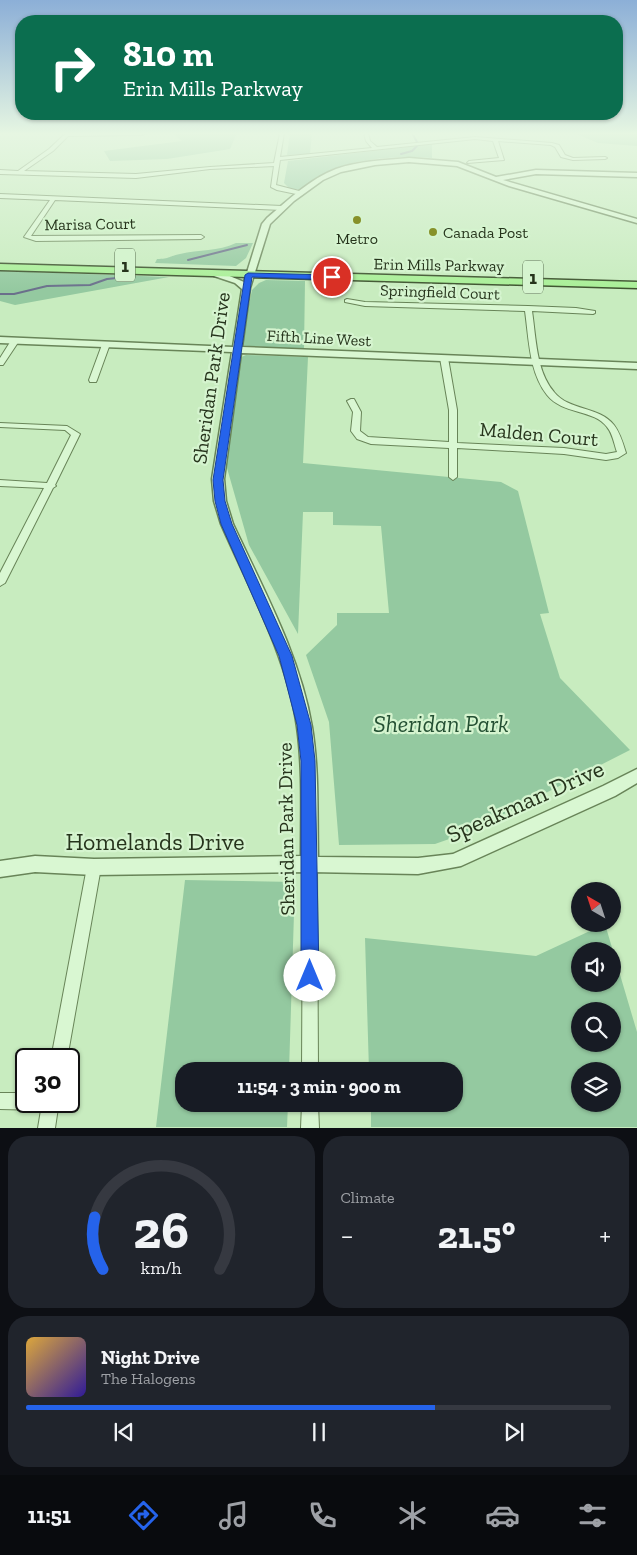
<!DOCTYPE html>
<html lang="en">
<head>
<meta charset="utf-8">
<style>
  body { margin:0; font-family:"Zilla Slab",serif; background:#20242c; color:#f1f3f6; height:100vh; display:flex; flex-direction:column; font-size:19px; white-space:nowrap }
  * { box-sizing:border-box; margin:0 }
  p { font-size:16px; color:#9ea1a6 }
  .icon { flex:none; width:28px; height:28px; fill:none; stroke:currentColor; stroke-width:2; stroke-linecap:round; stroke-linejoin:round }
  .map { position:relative; height:1128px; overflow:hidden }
  .side { display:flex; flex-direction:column; gap:8px; padding:8px; background:#0d0f14; flex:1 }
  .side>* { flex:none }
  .top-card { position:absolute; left:15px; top:15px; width:608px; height:105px; border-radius:20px; box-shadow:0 1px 4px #0004; background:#0b6e4f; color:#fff; overflow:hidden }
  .needle { width:32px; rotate:321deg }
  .controls { position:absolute; left:571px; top:882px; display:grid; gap:10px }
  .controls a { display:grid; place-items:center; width:50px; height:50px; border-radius:50%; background:#171b24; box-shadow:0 1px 4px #0004; font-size:25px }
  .speed { position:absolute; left:15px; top:1048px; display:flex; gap:10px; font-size:25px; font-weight:700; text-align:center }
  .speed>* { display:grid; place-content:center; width:65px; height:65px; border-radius:50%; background:#171b24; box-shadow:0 1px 4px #0004; line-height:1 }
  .speed .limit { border:2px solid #111; border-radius:8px; background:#fff; color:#111 }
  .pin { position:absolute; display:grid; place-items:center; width:42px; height:42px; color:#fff; margin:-21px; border:2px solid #fff; border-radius:50%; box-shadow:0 1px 5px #0007 }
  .me { position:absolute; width:55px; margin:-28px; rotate:0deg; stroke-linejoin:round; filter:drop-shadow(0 0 4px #0008) }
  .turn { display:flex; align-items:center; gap:18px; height:105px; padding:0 25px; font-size:22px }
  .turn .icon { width:65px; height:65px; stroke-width:2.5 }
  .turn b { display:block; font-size:35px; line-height:42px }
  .big { font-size:38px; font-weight:800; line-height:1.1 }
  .side .card { flex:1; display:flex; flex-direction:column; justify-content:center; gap:8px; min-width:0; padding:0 18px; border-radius:20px; background:#20242c }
  .side .dial { align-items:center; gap:0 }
  .dial svg { height:130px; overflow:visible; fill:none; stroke:#363941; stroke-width:7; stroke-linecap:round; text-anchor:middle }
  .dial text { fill:#f1f3f6; stroke:none }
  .song { display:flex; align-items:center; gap:15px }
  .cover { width:60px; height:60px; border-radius:8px; background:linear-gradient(135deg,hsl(40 70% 55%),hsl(250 70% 35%)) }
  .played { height:5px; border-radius:2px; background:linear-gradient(90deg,#2563eb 70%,#363941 70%) }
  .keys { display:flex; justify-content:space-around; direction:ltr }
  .heat { display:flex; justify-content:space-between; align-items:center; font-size:28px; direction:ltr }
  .side .tiles { flex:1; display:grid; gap:8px; grid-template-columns:1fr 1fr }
  .card:last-child { grid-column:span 2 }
  .trip { position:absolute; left:175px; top:1062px; width:288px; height:50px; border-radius:20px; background:#171b24; box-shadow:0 1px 4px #0004; font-weight:800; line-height:50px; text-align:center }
  .tab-bar { display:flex; height:80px; justify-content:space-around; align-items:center; background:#090b0e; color:#9ea1a6 }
  .tab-bar .icon { width:35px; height:35px }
  .tab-bar .active { color:#2563eb }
  .tab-bar b { font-size:22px; color:#f1f3f6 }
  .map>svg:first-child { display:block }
  .green { fill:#94c9a0; fill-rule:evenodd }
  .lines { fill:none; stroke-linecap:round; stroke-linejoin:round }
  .stream { stroke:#6a6f8b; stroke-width:2 }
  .minor-casing { stroke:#688458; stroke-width:2 }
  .tertiary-casing { stroke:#688458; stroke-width:3 }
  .primary-casing { stroke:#3c522d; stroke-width:3 }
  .minor { fill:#d9f7d2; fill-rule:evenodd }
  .tertiary { fill:#d9f7d2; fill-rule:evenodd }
  .primary { fill:#a9ef97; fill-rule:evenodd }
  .route { fill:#2563eb; stroke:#184099 }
  .poi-dot { fill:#87912a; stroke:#d5f4cf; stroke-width:2 }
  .labels { text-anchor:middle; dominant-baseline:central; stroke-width:4.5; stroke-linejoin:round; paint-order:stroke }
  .far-street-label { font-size:16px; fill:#26341c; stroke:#d5f4cf }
  .far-poi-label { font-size:16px; fill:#26341c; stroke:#d5f4cf; text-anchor:start }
  .shield { fill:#d5f4cf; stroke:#5a6e52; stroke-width:1 }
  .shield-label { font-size:19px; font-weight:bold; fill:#26341c }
  .street-label { font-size:20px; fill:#26341c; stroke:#d5f4cf }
  .near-park-label { font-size:24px; font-style:italic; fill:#245033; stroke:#d5f4cf }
  .near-street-label { font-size:24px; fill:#26341c; stroke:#d5f4cf }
</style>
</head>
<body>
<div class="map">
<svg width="637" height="1128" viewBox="0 0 637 1128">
  <rect width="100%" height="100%" fill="#c8ecbf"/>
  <path class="green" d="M178,133H237L230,149L167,159L110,161L104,151L182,141L175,135Z
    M290,133H312L310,154L287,155Z
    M574,133H637V146L598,143Z
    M432,144V158C404,155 360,158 333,169C322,174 311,184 301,190L290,189L284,183L288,161Z
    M236,243H253L246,258L236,266L155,263L157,259C170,259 169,256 180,254C199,249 218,252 236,243Z
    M0,271L169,277L15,305L0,301Z
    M266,280L305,281L304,349L243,346L241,343L252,290L259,283Z
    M246,355L308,357L303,463L501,482L518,491L549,613L540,614L560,678L630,750L469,832L435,844L339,845L329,722L306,655L337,625V613H389L381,526L333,525V512H303L298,634L249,545L227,468V440L239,358Z
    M185,880L295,882L289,1071H184V1104H288L287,1127H156Z
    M605,924L637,1032V1127H371V1104H454V1071H369L365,938L536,956ZM580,951H612V984H580ZM580,1011H612V1044H580ZM580,1071H612V1104H580Z"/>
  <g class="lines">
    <path class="stream" d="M412,133L417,142
      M401,154L412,151L417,146
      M188,260L247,245
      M0,294H14L47,286L90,285L107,279L127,277"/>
    <defs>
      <path id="minor" d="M66,133L144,134L142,135L68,136L53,151L24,171L136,174L210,167L274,163L280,133H284L280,157L372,148L366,141L364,133H368L370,141L377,147L475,137L552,143L559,145L565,155L573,158L605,157L607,158L605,159L573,160L561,157L555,147L551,145L498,141L504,160L467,163L469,161L499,158L493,141L475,139L280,160L276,185L303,192V194L301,195L277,190L271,187L274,166L210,169L136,178L0,174V170L18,171L49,149Z
        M0,194L282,206L285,208L282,210L55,200L31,236L201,235L204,237L201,239L36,241L24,237L50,200L0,198Z
        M347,299L365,302L528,306L576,308L595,311V313L593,314L532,311C536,337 536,371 554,392C569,411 599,406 614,425C620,433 623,443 626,453L618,458L606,460L564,454L457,448V477L453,480L449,477V448L371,444L357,439L351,431L353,412L347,401L351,399H354L361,412L360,431L368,437L449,442V410L440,358L444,356L448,358L457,410V443L564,448L606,454L617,452C614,444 613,434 607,427C594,409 563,415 547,395C529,372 529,339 525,311L365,306L345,302V300Z
        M12,339L19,341L3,365H0V358Z
        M103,342L110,344L97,380L96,382H90L89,380Z
        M0,423L67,426L80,434L55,485L56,486L53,488L5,583L0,586V573L44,488L0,486V480L47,483L71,435L65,430L0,427Z
        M310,858L315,860L317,864L318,1071H302L303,864L305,860Z
        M94,861L99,863L101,867L67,1059H51L87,867L89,863Z
        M0,1093H26V1101H59L55,1128H38L41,1110L0,1109Z
        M302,1104H318L319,1128H301Z"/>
      <path id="tertiary" d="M409,158L458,162L496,177L536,170L637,173V177L536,174L503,180L637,219V223L509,186L457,166L409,162L375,165L341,172L323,180L294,201L270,224L250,288L242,347L637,363V369L241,353L224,479L226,501L233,524C263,589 300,655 312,727C319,769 317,813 318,857L418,858L453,854L603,786L637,769V783L615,796L461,866L418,874L310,872L94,875L35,872L0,877V861L35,856L94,859L301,856C301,813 303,770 297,727C287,657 249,588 221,524L214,501L212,479L232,352L0,343V337L233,347L242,289L235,283L214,276V272H220L244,282L262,224L267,218C288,200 310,179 336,169C358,161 386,160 409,158Z"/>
      <path id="primary" d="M0,264L637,282V288L0,270Z"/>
    </defs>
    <use href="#minor" class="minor-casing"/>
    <use href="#tertiary" class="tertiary-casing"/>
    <use href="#primary" class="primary-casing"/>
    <use href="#minor" class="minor"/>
    <use href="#tertiary" class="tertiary"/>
    <use href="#primary" class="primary"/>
  </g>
  <linearGradient id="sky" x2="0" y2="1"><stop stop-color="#8cafd7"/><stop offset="0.46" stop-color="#e6f6e2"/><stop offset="1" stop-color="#e6f6e2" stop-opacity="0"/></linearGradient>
  <rect width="637" height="291" fill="url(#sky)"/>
  <path class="route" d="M248,273L332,275L336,277L332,280L252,277L223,480L225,501L232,524L292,656L311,725L315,761L319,976L316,982L310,985L304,982L301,976V761L297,725L279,656L221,524L215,501L213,480L245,275Z"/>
  <g class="poi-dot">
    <circle cx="357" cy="220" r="5"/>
    <circle cx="433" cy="232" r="5"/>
  </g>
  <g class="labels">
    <g class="far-street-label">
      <text transform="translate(90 224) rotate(-1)">Marisa Court</text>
      <text transform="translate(439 265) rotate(1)">Erin Mills Parkway</text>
      <text transform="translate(440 292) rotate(2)">Springfield Court</text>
      <text transform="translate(319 338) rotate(3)">Fifth Line West</text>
    </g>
    <g class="far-poi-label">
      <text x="443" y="232">Canada Post</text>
      <text x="357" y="238" text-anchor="middle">Metro</text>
    </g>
    <g class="shield">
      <rect x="115" y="248.5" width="20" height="33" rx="4"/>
      <rect x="523" y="260.5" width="20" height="33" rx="4"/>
    </g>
    <g class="shield-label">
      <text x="125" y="265">1</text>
      <text x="533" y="277">1</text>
    </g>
    <g class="street-label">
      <text transform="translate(211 378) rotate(-82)">Sheridan Park Drive</text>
      <text transform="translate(539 434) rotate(5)">Malden Court</text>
      <text transform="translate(286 829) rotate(-91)">Sheridan Park Drive</text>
    </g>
    <g class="near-park-label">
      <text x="441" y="723">Sheridan Park</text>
    </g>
    <g class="near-street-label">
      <text transform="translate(525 801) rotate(-24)">Speakman Drive</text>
      <text x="155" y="841">Homelands Drive</text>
    </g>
  </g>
</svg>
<div class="controls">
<a><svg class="needle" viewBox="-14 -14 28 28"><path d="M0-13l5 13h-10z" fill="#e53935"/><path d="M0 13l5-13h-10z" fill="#9ea1a6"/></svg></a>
<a><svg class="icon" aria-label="sound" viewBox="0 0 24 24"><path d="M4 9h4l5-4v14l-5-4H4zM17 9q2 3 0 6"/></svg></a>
<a><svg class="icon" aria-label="search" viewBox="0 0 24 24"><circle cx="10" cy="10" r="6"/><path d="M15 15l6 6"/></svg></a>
<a><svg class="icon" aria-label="layers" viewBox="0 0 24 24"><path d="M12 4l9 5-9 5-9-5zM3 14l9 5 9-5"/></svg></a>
</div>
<div class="speed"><div class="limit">30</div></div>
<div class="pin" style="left:332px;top:277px;background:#d93025"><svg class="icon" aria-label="arrive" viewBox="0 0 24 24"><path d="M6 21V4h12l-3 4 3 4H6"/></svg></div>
<svg class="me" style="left:310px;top:976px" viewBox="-20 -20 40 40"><circle r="19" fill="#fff"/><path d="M0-13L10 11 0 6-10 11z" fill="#2563eb"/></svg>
<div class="trip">11:54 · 3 min · 900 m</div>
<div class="top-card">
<div class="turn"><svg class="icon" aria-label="right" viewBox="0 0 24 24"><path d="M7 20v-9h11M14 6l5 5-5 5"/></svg><div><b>810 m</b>Erin Mills Parkway</div></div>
</div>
</div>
<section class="side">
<div class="tiles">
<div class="card dial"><svg viewBox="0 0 100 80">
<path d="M14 69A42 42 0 1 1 86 69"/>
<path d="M14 69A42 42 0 0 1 9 37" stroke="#2563eb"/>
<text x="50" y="56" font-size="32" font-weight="700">26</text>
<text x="50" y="72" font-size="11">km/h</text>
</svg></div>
<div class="card"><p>Climate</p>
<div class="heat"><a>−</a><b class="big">21.5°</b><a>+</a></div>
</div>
<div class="card">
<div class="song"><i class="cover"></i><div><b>Night Drive</b><p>The Halogens</p></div></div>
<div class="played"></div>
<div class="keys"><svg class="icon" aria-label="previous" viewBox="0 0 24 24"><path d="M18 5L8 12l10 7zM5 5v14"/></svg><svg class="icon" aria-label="pause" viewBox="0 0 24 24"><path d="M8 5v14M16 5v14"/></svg><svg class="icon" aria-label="next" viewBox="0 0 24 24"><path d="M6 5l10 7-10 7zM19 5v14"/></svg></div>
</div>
</div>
</section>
<nav class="tab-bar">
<b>11:51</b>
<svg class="icon active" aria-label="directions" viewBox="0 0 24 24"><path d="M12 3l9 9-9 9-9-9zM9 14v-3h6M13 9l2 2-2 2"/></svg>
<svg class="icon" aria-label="music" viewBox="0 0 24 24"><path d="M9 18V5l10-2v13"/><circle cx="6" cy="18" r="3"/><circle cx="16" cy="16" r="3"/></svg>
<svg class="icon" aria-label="phone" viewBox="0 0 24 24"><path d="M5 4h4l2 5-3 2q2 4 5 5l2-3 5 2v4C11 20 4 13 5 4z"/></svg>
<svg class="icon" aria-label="climate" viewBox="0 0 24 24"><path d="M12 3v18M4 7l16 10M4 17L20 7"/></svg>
<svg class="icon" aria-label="car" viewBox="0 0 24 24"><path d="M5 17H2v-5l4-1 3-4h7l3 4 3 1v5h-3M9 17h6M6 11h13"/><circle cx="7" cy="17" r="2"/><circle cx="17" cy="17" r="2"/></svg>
<svg class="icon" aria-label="filters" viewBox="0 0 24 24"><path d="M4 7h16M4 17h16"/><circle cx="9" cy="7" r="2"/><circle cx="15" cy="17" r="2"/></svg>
</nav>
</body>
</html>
